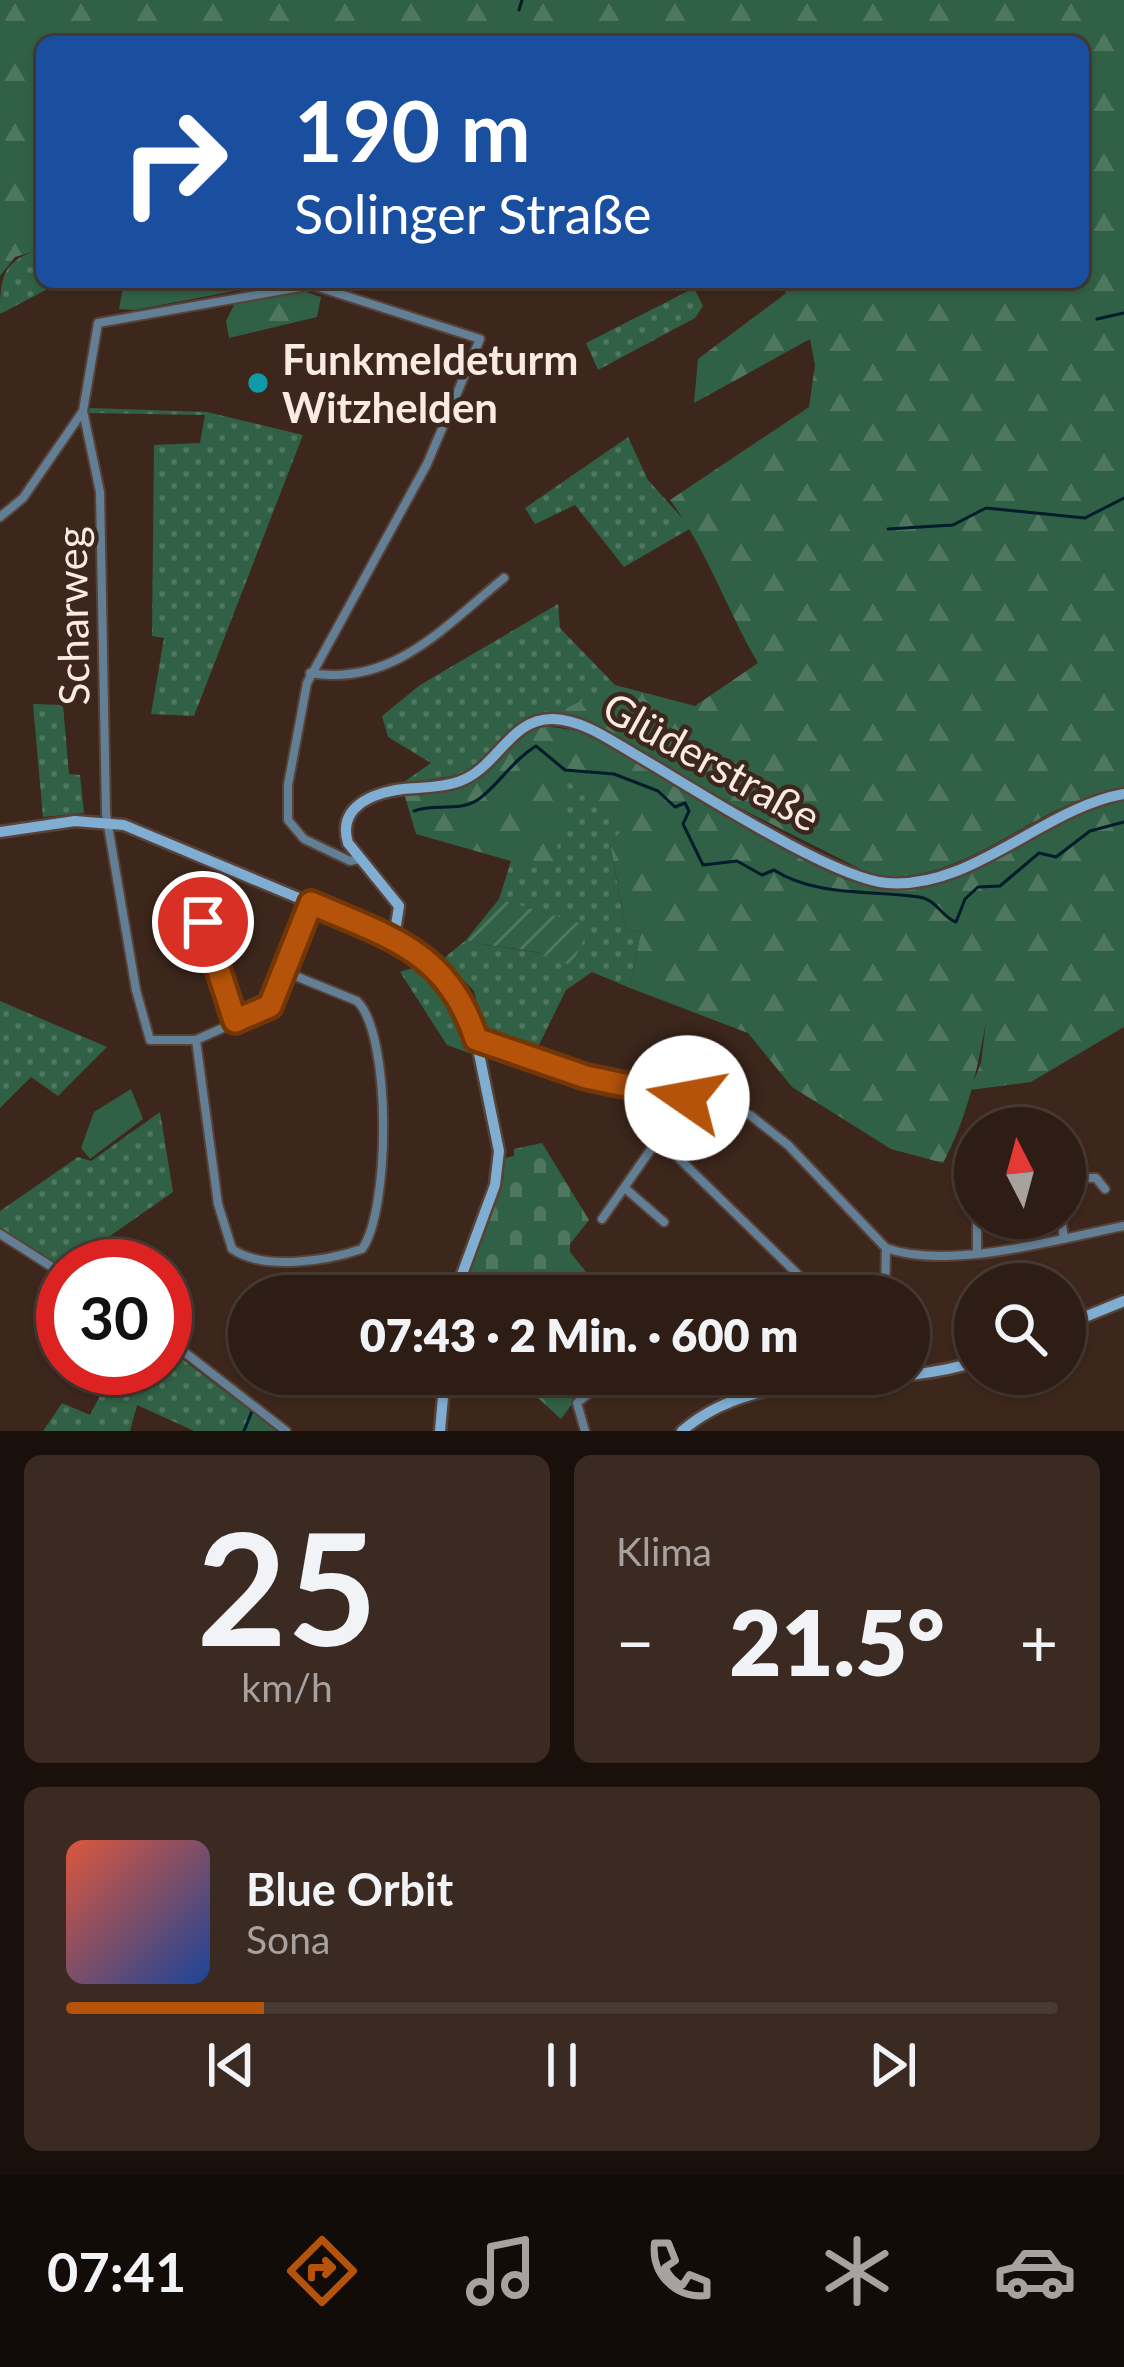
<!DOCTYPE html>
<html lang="de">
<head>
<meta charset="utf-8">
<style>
  body { margin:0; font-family:Lato,sans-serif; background:#3a2a22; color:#f1f3f6; height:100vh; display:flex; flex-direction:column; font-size:45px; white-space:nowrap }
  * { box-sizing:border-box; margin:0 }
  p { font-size:39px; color:#a7a2a0 }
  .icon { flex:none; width:66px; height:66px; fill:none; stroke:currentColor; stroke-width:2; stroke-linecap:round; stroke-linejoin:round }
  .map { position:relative; height:1431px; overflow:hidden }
  .panel { display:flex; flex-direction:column; gap:24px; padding:24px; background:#19100c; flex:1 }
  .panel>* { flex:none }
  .banner { position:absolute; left:36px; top:36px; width:1053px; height:252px; border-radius:18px; box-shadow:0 3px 9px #0004,0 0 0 3px #493b34; background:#1a4fa0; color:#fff; overflow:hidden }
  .needle { width:78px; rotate:354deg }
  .buttons { position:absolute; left:954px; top:1107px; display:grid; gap:24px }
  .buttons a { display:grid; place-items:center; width:132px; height:132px; border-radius:50%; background:#2e1d15; box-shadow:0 3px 9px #0004,0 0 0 3px #493b34; font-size:60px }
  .speed { position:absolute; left:36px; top:1239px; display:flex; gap:24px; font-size:60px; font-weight:700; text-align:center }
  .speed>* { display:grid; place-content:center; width:156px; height:156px; border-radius:50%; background:#2e1d15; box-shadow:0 3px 9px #0004,0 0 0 3px #493b34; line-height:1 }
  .speed .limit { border:18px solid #d22; background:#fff; color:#111 }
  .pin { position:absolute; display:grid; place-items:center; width:102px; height:102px; color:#fff; margin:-51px; border:6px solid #fff; border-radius:50%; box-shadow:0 3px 12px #0007 }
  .me { position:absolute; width:132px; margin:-66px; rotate:282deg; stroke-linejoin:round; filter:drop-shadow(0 0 9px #0008) }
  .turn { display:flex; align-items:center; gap:42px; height:252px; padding:0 60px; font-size:54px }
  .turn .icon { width:156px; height:156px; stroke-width:2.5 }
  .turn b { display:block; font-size:84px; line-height:102px }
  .big { font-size:90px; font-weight:800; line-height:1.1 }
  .panel .widget { flex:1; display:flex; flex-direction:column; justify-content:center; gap:18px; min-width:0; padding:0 42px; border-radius:18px; background:#3a2a22 }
  .panel .dial { align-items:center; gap:0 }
  .dial b { font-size:156px; line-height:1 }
  .song { display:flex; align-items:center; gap:36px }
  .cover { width:144px; height:144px; border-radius:18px; background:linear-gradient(135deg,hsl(10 70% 55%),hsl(220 70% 35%)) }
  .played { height:12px; border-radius:6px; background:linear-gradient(90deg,#b45309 20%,#493b34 20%) }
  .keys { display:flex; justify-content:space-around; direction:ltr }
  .heat { display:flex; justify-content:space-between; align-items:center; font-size:66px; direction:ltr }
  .panel .tiles { flex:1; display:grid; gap:24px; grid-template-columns:1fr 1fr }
  .widget:last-child { grid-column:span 2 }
  .trip { position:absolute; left:228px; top:1275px; width:702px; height:120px; border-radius:60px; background:#2e1d15; box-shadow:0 3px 9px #0004,0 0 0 3px #493b34; font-weight:800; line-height:120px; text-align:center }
  .tabs { display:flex; height:192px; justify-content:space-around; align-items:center; background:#120c08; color:#a7a2a0 }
  .tabs .icon { width:84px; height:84px }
  .tabs .active { color:#b45309 }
  .tabs b { font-size:54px; color:#f1f3f6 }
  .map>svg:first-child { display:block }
  .grass { fill:url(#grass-dots) }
  .forest { fill:url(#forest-firs) }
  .cemetery { fill:url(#cemetery-stones) }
  .park { fill:#306045 }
  .garden { fill:url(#garden-furrows) }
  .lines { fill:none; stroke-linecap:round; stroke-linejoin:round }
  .stream { stroke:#031c2b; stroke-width:3 }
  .street-casing { stroke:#574238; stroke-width:12 }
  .secondary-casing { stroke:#574238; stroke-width:15 }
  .street { stroke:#637f96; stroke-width:8 }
  .secondary { stroke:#80add2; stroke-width:10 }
  .route-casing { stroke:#753606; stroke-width:30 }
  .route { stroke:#b45309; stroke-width:21 }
  .culture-dot { fill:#0f9aa8; stroke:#3d271c; stroke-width:4.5 }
  .labels { text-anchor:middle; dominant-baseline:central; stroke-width:9; stroke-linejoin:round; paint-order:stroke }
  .poi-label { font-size:42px; font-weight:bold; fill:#f9eae3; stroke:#3d271c; text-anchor:start }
  .street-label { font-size:42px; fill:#f9eae3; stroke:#3d271c }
</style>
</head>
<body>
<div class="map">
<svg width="1124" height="1431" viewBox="0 0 1124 1431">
  <defs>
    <pattern id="grass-dots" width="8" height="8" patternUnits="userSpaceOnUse" patternTransform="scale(3)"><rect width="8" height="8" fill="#306045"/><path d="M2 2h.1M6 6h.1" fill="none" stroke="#4f7760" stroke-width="1.8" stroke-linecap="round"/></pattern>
    <pattern id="forest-firs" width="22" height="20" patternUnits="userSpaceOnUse" patternTransform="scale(3)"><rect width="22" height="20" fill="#306045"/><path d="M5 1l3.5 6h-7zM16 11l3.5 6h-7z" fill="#4f7760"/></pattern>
    <pattern id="cemetery-stones" width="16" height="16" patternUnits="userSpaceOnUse" patternTransform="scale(3)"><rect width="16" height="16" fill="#306045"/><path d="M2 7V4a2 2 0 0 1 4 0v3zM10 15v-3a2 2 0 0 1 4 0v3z" fill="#4f7760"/></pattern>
    <pattern id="garden-furrows" width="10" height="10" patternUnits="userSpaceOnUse" patternTransform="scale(3)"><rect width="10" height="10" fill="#306045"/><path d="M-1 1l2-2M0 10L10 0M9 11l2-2" fill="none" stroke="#4f7760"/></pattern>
  </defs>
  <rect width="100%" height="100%" fill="#3d271c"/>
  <path class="grass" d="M42,249V282H61L0,314C0,275 3,260 42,249Z
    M694,288L703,306L695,318L598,370L586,343Z
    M90,408L207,412L303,435L194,716L151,714L164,638L152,636L154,445L200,443L205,415L89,413Z
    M628,437L648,480L691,528L624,567L575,505L535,524L525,508Z
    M558,604L560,628L615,685L496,748L465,774L401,784L431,763L388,737L382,716L420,685Z
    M33,704L63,705L69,774L80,775L84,813L43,817Z
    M567,779L621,832L610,845L626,929L641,932L630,988L592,972L566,990L536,1051L483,1029L474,991L443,959L466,940C502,951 535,946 571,965L589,926L499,899L511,861L553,872Z
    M416,967C451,988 461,1016 472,1054L447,1045L400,972Z
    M0,1001L107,1047L58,1096L31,1077L0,1108Z
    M160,1112L173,1192L61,1270L0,1229V1211L78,1157L91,1161Z
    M165,1346L277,1431H194L137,1405L130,1431H43L62,1403L90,1415L114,1368H165Z"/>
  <path class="forest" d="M0,0H1124V788C1035,800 969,886 874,876L554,714L615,685L695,706L758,663C727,610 707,550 670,500L809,407L815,365L810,339L694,403L698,359L785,294L788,282H1083V42H42V249L15,257L0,276Z
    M300,290L321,297L317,317L229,338L226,321L236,301Z
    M538,725L585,732L844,879C967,916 1016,823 1124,800V1027L1031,1082L970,1090L981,1063L986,1022C977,1071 967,1119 943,1163L891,1149L792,1087L748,1033L630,988L641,932L626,929L610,844L620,832L568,780L553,873L416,834L404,793L467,783Z"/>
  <path class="cemetery" d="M542,1143L589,1220L570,1244V1252L605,1296H462L503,1182L505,1158L514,1156V1149Z
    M512,1374H594L561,1419Z"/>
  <path class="park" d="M124,282H282L134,310L119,309Z
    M131,1089L143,1119L90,1159L81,1148L94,1112Z"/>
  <path class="garden" d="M499,899L590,926L571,966C536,945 502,951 466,940Z"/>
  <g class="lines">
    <path class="stream" d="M519,10L522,0
      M1097,319L1124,313
      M888,529L953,525L986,508L1085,518L1124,498
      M414,811C435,803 459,813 479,799C499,784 513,760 536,746L565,770L614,774L658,791L675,807L685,803L689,811L683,824L703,865L737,861L762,875L774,870C816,897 871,890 919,897C938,900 941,917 956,922L965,899L978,887L1000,886L1039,853L1056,857L1090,831L1124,822
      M244,1431L252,1411"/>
    <defs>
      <path id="street" d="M83,411L100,492L106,814L136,990L150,1040H196L270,1007L311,903
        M0,517L23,498L83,411L98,323L312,285L480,339L427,464L307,683L288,785V820L304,839L350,861L359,859
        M310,673C393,687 445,626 504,578
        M202,883L208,949L235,1020
        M476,1039L587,1077L672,1092L750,1115L788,1145L886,1248L885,1296
        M196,1040L218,1204L232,1249C264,1271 326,1261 362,1249C390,1211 392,1035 357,1001L283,971
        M1052,1126V1128
        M658,1138L820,1296
        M1065,1177L1096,1178L1105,1189
        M626,1189L664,1222
        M977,1218V1251
        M1061,1218L1064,1239
        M602,1219L687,1098
        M0,1234L63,1274
        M886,1248C950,1271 1058,1239 1124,1226
        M165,1337L286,1431
        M585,1431L577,1403L613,1374"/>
      <path id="secondary" d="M0,832L75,821L124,825L394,938L444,974L459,994L476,1039L499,1151L495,1185L454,1296
        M394,938L399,906L348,843C337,807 372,793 403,789C423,787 446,788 465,779C499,763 512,718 553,719C583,720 610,740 636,755C690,786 830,878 887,883C972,890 1043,808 1124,794
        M1065,1325L1124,1301
        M440,1431L445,1374
        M682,1431C760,1363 881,1392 975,1362"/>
    </defs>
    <use href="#street" class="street-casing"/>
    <use href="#secondary" class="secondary-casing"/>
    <use href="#street" class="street"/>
    <use href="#secondary" class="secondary"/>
  </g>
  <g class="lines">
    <defs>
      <path id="route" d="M203,922L235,1021L270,1006L311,903C389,937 448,951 476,1039L586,1077L687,1098"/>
    </defs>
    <use href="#route" class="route-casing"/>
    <use href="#route" class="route"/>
  </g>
  <circle class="culture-dot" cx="258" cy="383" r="12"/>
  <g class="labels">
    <g class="poi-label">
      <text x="282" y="359">Funkmeldeturm<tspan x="282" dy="48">Witzhelden</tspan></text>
    </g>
    <g class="street-label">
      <text transform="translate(72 616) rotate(-91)">Scharweg</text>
      <text transform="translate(712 761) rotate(29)">Glüderstraße</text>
    </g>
  </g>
</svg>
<div class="buttons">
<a><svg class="needle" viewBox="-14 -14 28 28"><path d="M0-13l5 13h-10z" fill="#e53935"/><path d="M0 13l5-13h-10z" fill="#a7a2a0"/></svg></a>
<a><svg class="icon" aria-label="search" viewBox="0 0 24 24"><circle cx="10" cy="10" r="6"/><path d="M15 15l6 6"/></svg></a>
</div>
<div class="speed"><div class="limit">30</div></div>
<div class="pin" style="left:203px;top:922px;background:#d93025"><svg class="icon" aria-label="arrive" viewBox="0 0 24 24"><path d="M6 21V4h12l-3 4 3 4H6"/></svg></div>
<svg class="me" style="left:687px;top:1098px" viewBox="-20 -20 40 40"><circle r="19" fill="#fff"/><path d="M0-13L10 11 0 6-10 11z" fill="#b45309"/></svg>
<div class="trip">07:43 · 2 Min. · 600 m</div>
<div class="banner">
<div class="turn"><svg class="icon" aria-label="right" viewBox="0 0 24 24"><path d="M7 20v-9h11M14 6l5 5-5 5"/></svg><div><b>190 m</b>Solinger Straße</div></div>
</div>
</div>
<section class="panel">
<div class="tiles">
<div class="widget dial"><b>25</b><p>km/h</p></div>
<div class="widget"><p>Klima</p>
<div class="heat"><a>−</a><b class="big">21.5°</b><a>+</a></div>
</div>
<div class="widget">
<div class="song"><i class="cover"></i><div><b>Blue Orbit</b><p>Sona</p></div></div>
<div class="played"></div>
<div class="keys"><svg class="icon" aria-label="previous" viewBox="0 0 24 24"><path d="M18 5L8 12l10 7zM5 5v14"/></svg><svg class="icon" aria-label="pause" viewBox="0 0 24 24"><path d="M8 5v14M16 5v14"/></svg><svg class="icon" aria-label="next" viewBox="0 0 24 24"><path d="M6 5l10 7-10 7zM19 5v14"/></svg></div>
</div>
</div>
</section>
<nav class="tabs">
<b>07:41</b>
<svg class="icon active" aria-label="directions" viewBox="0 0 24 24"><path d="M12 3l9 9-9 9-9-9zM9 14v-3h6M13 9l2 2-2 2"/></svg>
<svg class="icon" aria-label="music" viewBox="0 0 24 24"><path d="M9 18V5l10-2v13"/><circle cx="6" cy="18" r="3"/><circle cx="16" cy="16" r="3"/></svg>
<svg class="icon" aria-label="phone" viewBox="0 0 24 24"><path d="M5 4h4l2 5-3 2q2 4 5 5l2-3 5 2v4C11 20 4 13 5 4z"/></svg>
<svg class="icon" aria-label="climate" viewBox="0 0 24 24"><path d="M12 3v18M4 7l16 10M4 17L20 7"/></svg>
<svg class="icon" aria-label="car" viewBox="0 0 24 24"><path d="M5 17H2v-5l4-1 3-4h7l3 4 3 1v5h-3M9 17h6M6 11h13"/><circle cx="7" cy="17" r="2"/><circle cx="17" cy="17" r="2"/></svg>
</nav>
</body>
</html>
